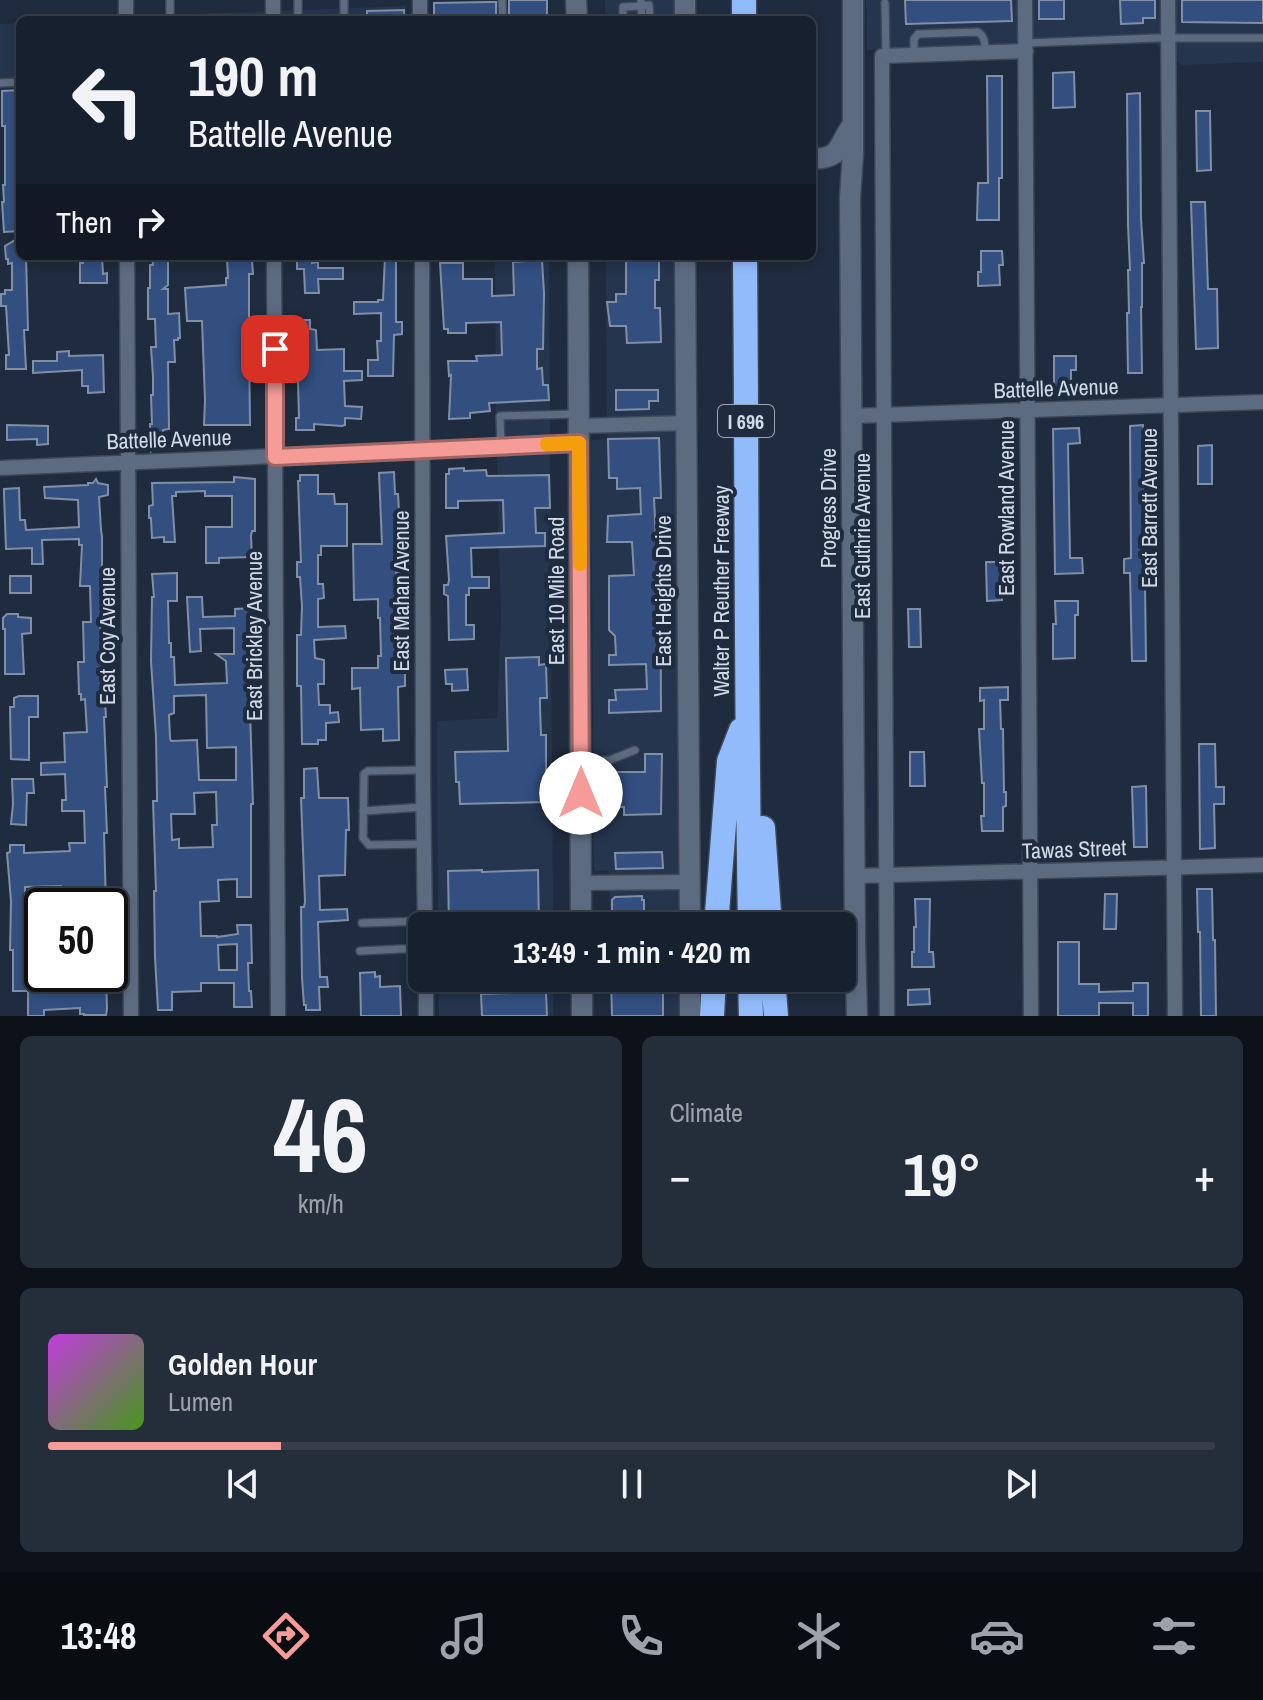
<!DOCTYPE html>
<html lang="en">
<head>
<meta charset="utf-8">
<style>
  body { margin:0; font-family:"Archivo Narrow",sans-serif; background:#242d3a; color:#f1f3f6; height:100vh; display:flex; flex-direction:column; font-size:30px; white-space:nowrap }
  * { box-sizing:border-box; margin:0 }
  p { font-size:26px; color:#9ea3aa }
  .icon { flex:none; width:44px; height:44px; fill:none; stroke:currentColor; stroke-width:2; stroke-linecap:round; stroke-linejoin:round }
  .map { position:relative; height:1016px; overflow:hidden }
  .drawer { display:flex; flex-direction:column; gap:20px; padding:20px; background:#0d1219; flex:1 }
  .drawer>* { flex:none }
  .top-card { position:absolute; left:16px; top:16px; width:800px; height:244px; border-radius:12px; box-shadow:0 4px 12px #0003,0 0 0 2px #363e4a; background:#17202e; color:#f1f3f6; overflow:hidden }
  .speed { position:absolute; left:24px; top:888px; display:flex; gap:16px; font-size:40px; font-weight:700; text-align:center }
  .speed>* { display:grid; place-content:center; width:104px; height:104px; border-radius:50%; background:#17202e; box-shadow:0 4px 12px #0003,0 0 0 2px #363e4a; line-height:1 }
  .speed .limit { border:4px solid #111; border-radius:12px; background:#fff; color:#111 }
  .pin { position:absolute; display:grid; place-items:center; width:68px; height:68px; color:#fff; margin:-34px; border-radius:16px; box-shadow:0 4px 12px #0006 }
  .me { position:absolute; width:88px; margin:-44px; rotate:0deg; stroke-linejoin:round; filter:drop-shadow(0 0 6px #0008) }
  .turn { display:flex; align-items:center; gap:28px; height:168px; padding:0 40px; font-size:36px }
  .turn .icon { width:104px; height:104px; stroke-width:2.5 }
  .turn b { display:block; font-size:56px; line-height:68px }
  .then { display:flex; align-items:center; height:76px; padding:0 40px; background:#0003; gap:16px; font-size:30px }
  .big { font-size:60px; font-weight:800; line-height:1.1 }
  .drawer .card { flex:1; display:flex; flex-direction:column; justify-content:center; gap:12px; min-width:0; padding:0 28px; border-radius:12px; background:#242d3a }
  .drawer .dial { align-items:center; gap:0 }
  .dial b { font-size:104px; line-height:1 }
  .song { display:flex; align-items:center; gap:24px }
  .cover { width:96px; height:96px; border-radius:12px; background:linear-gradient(135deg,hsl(290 70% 55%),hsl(100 70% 35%)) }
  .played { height:8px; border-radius:4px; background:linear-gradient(90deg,#f59b98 20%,#363e4a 20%) }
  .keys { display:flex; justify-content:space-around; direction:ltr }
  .heat { display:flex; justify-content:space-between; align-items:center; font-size:44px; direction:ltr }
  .drawer .tiles { flex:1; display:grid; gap:20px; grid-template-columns:1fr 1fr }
  .card:last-child { grid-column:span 2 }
  .trip { position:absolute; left:408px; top:912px; width:448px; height:80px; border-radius:12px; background:#17202e; box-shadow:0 4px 12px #0003,0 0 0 2px #363e4a; font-weight:800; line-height:80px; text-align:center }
  .menu { display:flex; height:128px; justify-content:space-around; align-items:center; background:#090d12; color:#9ea3aa }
  .menu .icon { width:56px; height:56px }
  .menu .active { color:#f59b98 }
  .menu b { font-size:36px; color:#f1f3f6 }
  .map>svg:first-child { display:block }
  .built { fill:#25354e }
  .building { fill:#324f80; stroke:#808fa6; stroke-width:2; fill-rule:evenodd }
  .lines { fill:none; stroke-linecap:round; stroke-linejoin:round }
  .service-casing { stroke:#3d4757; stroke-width:10 }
  .minor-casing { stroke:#3d4757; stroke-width:17 }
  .secondary-casing { stroke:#3d4757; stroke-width:23 }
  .motorway-casing { stroke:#3d4757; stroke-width:27 }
  .service { stroke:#5d6b81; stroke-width:7 }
  .minor { stroke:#5d6b81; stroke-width:14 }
  .secondary { stroke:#5d6b81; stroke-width:20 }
  .motorway { stroke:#92bbfc; stroke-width:24 }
  .route-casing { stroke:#9f6563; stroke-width:20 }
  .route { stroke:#f59b98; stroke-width:14 }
  .slow { stroke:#f59e0b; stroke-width:14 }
  .labels { text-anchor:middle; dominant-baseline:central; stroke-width:8; stroke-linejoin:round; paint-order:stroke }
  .shield { fill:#1f2b3e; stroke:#9ca6b4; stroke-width:2 }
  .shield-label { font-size:20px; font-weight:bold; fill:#d2dae7 }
  .street-label { font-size:22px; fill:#d2dae7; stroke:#1f2b3e }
</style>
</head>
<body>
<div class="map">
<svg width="1263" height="1016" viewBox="0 0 1263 1016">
  <rect width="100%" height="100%" fill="#1f2b3e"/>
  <path class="built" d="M605,0H676L678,20H605Z
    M866,0H1263V62L1182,65L1155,44L1039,47L1007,45L867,50Z
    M406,6V20H88L138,16Z
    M20,23V88L0,89V24Z
    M495,256H549L553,926H438L437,721L497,718L501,618L496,430Z
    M606,256H678L682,926H610L609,871H595L594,867L591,442L592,440L607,439Z
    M438,978H553V1016H439Z
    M611,978H682L683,1016H611Z"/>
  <path class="building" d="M509,0H547V16H524V20H509Z
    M905,0H1011L1012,21L906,24Z
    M1039,0H1064V19H1039Z
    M1120,0H1155V18H1143V23L1121,24Z
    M1182,0H1263V23L1182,22Z
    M488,2H496V20H434V3Z
    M404,10V20H367V11Z
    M1074,72L1075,107L1053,108V73Z
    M987,76H1002V178H999V220H977L978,183H988Z
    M20,90V231L4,232L2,202H4L3,185H5V126H2V91Z
    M1140,93L1141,219L1144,263H1142V307H1141L1142,373H1128L1127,313H1129L1128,270H1130L1128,225L1127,94Z
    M1196,111H1210L1211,170L1197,171Z
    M1191,202H1205L1208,289H1217L1218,348L1196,349Z
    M20,237V256H26L28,330H24L26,369H6V355H9L6,306H1V294H5V290H12V263L8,264V259H6L5,246Z
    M981,251H1002L1003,265H999L1000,285L978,286V272H981Z
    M83,256H102L103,274L107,273V283H80V263H83Z
    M152,256H168V285L163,289H168V314L179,313L180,338H178V340H174L175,362H168L169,429L163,430V440H158L151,451L150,424H152L151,395H153V377L151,347H156L155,319H148V288H150V265H153Z
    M297,256H312V263L318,262V268H343V279H318L319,293H305L304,269H297Z
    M385,256H396V322H402V334L394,335L393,376H368V360H378L377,341H381V313L354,314V302H378V300H383Z
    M637,256H659V280H655V308H660L661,342L627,343L626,326H610L607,302H616V294H626V258H637Z
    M248,258V260H252L253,274H249V324H252L253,336H249L250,425H204L205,400L202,321H187L185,288L226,285V278H228L227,259Z
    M542,260L544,293L543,349H537V369L542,368L543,385H548L549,400L489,403L490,411L470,413V418L449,419L451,375L449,376L448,361H477L476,356L502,355L501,322L466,323V333H448V329H444L440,263H463V279H492V296L514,295L513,262Z
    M298,320H310V329L316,330L317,350L344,349V371H362V380L344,381L345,406L362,407L361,419L345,418V425L342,426L314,424V430H296V418H299L297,348Z
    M69,351V356L103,355L104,392L88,393V386H82V370L33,373V361H57V352Z
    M1054,356H1076V370H1071V392H1054Z
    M616,390H658V401H649V409L616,410Z
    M7,425L48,426V444L37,445V439L7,440Z
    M1143,425L1146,661H1132L1130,573H1124V559L1131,558L1130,426Z
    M1079,428L1080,443L1068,444L1070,558H1082L1083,573L1055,574L1053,429Z
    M659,438L661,498H654L656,541H660L661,711L609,713V700H616L615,690L647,689L646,664L609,665V655H616L615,636L609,630V576L634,575L632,542H607L608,516L641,514L640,488L617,489V478H609L608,439Z
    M1212,445V484H1198V446Z
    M464,468V471L486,470L487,476L549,475L550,508H535L536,533H545V546L471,548L472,577H489V588H469V595H466V625H474V639L449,640L448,596L444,594V585H448L449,580L446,536L504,533L503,500L458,501V508H446V474H449V469Z
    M394,472L395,494H398L400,529L399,564L401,573H396L398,608H400V652L405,653V686L398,687L399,740L383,741V729L361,730L360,688L352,689V668H378V656H381L380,618H378V599L354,600L353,544H382L379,473Z
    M300,475H318V494H334L335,504H347V546H321V555H318V584H323L324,598L318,599V627L345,626L346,638L314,640L315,658L324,660V684H318L319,705H330V713L338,712L339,722L326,723V740H318V744H302L301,686H297V635H301L302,606L300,577H297V562H301L298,481H300Z
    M234,477L255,479V531H252L251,536L252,557L219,558V563H206V527H232V496H205V491L176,492V496H172L175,542H164V537L152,538L151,518H149V506L153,505L152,483L234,482Z
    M96,479L98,483L108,485V495L99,497L101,530L102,536V572H104V592L107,594L108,604L100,606L102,684H104L106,717H104L107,787H105L107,833H104L106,905H93V901H87V898H61V886L25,887V930L27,977L74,975V978L106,977L107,1009L106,1015H84V1014H80V1008L44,1010V1016H28V991H13V950H10L11,901L7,853L10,852V845H24V853L70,851L69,843H85L84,811H62V800H66L65,774L41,775V763L65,762L64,733L87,732L85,699L81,700V694H79L78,662H84L83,622H91L90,586H80L82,545H79V539L42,540L43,564H32V548L6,549L4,494V489L19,488L20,520H25L26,530L79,527L78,500L45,498L44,487L88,485V483H93Z
    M986,562H1001L1002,600L987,601Z
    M177,573V601H168L169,643H171V657H174L175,685L227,683L226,661L216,654H234V628L200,629L201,651L190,652L187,597H202L203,617L235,616V609L253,608V612H256V645H254L253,654L254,685L252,692V711H250L253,804H251V897H237V879L218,880L219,901L200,902L201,936H217V937L238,934L237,925H251L252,963H248L249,991H251L252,1007H234V983H201V991L172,992V1010H158L155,957L154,891H156L153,801H157V796L156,737L151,661L152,597H154L152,574ZM206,695L207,748L236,747V780H199L197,740L171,741L170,738L169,715L174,713V696ZM216,792L217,825H212L213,847L179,848V839L172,840L171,814H195L194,793ZM237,944V970H219L218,945Z
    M10,576H31V593H10Z
    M1055,601H1078V615H1075V658L1053,659V624H1056Z
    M908,609H920L921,647H909Z
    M7,614H18V617L31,618V633L22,634L24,674H5V629H3V618Z
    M539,657V665L546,664L547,698H540V707L541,735H546V802L460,804L459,782H456L455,752L508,751L506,658Z
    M467,669L468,690L452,691V684H446L445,670Z
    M1008,687V700H1000L1001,729H1003L1004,792H1006V806L1003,807V831H982L981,816H984V783H982L979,729H984V700L980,701V688Z
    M19,696H38V717H29V760L11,759L10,707H14V698Z
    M1199,744H1215L1216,787H1224V804H1214L1215,848L1200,849Z
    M910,752H924L925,786H910Z
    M645,754H662L661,814L624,815V807H619L618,791H615L613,772H645Z
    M317,768L319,798H348L349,830H346L345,875L319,876L320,910L347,909L348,920L318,922L320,977H327L328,987H319L320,1010H306V1005H304L302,978L301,907H304L305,902L301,798H304V769Z
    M12,779H33L34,793H27L26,825L11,824L13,804Z
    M1146,786L1147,847H1134L1132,787Z
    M662,852L663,868L616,869L615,853Z
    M482,870V872L538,870L539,926H449L448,871Z
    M1197,889H1212L1213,940H1215L1216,1016H1201L1200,932H1198Z
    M1105,894H1117L1116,929H1104Z
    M642,896V900H644V926H612V900L615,897Z
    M915,899H930L929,952H933L934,967H912V952H914V927H916Z
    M1058,942H1079V984H1099V992L1133,991V983H1148V1016H1133V1003H1099V1016H1058Z
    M375,972V977L380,976V987L400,986L401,1016H361L360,973Z
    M507,978H540L541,992H546L547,1016H482L481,994L508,993Z
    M611,978H663V1016H612Z
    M929,989L930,1004L908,1005V990Z"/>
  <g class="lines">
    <defs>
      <path id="service" d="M170,0V20
        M298,0V20
        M344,0V20
        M502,0L503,20
        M885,3L886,55
        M642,18L641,6L649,5L650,18
        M623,20V7L641,6V0
        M1026,43L1156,38H1263
        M914,55V39L918,34L978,32C985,36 985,45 985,52
        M0,83L20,82
        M501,446L500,416L577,414
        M583,762L610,760L635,750
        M423,770L368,771L364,774L363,838L369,845L424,844
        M363,811L424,807
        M362,923L425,921
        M360,951L422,948"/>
      <path id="minor" d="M126,0V20
        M273,0V20
        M420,0V20
        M1025,0L1031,1016
        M1168,0L1175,1016
        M127,256L131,1016
        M274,256L278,1016
        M422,256L423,786L425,926
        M851,416L1263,402
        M579,426L686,423
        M0,468L579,443
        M854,876L1263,865
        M581,883L689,882
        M426,978V1016
        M887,1016L882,56L1026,51"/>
      <path id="secondary" d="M576,0L577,20
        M853,0V153L850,198L855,943L857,1016
        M685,20V0
        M812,159C842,158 837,147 851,127
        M578,256L581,926
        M685,256L690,926
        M582,978V1016
        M690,978V1016"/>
      <path id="motorway" d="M744,20V0
        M745,256C747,479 746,703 750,926
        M763,828L770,926
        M716,926L729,761L741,730
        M750,978L751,1016
        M773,978L776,1016
        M712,1016L714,978"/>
    </defs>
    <use href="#service" class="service-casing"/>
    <use href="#minor" class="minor-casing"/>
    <use href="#secondary" class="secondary-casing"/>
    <use href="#motorway" class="motorway-casing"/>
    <use href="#service" class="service"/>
    <use href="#minor" class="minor"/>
    <use href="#secondary" class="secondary"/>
    <use href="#motorway" class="motorway"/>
  </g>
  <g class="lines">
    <defs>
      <path id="route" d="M275,349V457L579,443L581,793"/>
    </defs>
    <use href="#route" class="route-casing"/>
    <use href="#route" class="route"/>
    <path class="slow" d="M547,444L579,443L580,564"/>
  </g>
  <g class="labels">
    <rect class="shield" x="718" y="405" width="56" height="32" rx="6"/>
    <g class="shield-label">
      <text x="746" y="421">I 696</text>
    </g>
    <g class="street-label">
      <text transform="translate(1056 388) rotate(-2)">Battelle Avenue</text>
      <text transform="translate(169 439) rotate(-2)">Battelle Avenue</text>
      <text transform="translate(828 508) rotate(-90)">Progress Drive</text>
      <text transform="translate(1006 508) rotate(-90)">East Rowland Avenue</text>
      <text transform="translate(1149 508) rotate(-90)">East Barrett Avenue</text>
      <text transform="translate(862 536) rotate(-90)">East Guthrie Avenue</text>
      <text transform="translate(401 591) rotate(-90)">East Mahan Avenue</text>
      <text transform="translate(556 591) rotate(-90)">East 10 Mile Road</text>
      <text transform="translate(663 591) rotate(-90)">East Heights Drive</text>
      <text transform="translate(721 591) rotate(-90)">Walter P Reuther Freeway</text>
      <text transform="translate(107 636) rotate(-90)">East Coy Avenue</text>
      <text transform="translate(254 636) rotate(-90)">East Brickley Avenue</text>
      <text transform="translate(1074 849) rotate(-2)">Tawas Street</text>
    </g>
  </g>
</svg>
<div class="speed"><div class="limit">50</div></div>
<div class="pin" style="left:275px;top:349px;background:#d93025"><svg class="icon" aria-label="arrive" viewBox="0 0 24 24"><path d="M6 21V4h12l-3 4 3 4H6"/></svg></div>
<svg class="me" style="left:581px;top:793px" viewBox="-20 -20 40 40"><circle r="19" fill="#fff"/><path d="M0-13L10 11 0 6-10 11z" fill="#f59b98"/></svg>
<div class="trip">13:49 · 1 min · 420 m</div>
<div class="top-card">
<div class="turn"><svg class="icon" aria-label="left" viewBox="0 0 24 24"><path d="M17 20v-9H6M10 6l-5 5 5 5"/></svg><div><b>190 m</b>Battelle Avenue</div></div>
<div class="then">Then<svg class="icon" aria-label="right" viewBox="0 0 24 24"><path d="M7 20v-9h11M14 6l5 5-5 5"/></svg></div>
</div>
</div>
<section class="drawer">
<div class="tiles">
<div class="card dial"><b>46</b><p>km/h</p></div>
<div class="card"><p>Climate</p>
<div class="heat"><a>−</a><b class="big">19°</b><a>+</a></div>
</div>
<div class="card">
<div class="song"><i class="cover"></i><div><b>Golden Hour</b><p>Lumen</p></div></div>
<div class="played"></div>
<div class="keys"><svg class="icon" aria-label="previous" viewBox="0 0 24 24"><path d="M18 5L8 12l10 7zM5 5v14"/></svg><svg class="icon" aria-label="pause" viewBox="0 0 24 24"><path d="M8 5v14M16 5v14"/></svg><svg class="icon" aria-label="next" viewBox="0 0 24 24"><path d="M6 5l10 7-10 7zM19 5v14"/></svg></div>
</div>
</div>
</section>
<nav class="menu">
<b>13:48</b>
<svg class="icon active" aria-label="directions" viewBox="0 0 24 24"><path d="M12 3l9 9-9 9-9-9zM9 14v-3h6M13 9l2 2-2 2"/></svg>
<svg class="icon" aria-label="music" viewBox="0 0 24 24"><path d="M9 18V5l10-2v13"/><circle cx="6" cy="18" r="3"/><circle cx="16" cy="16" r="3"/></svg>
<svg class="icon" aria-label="phone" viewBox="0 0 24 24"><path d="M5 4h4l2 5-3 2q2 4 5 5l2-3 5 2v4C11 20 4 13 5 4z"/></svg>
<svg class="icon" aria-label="climate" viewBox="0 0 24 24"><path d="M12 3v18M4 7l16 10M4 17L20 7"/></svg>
<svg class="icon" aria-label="car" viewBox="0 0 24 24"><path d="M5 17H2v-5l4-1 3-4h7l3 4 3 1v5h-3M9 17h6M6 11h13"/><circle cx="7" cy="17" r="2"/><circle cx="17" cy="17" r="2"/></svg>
<svg class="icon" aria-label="filters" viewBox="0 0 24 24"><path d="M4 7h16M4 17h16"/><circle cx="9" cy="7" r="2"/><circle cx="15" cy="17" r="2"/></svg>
</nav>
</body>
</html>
